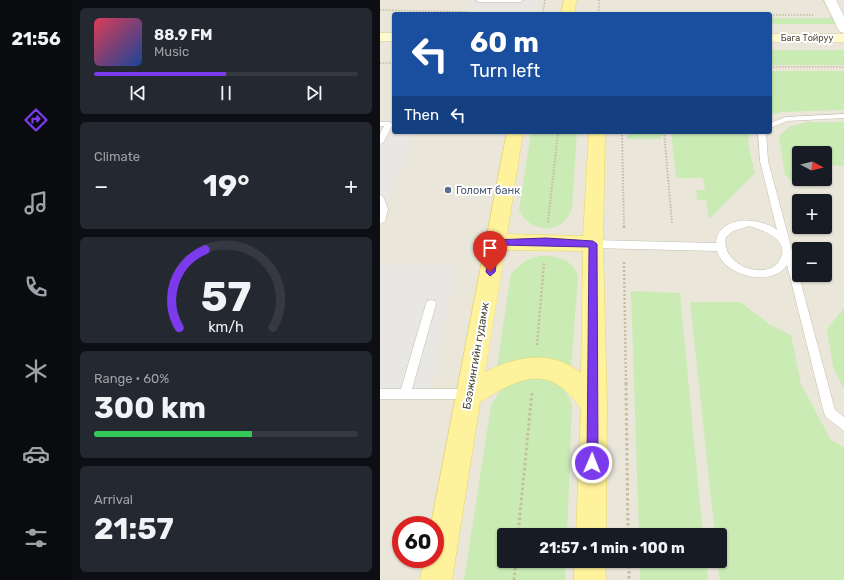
<!DOCTYPE html>
<html lang="en">
<head>
<meta charset="utf-8">
<style>
  body { margin:0; font-family:Rubik,sans-serif; background:#242831; color:#f1f3f6; height:100vh; display:flex; flex-direction:column; font-size:15px; white-space:nowrap }
  * { box-sizing:border-box; margin:0 }
  p { font-size:13px; color:#9ea1a6 }
  .icon { flex:none; width:22px; height:22px; fill:none; stroke:currentColor; stroke-width:2; stroke-linecap:round; stroke-linejoin:round }
  .map { position:relative; flex:1; overflow:hidden }
  .sheet { display:flex; flex-direction:column; gap:8px; padding:8px; background:#0d0f14; width:308px }
  .sheet>* { flex:none }
  .guide { position:absolute; left:12px; top:12px; width:380px; height:122px; border-radius:4px; box-shadow:0 1px 3px #0004; background:#1a4fa0; color:#fff; overflow:hidden }
  .needle { width:26px; rotate:97deg }
  .buttons { position:absolute; left:412px; top:146px; display:grid; gap:8px }
  .buttons a { display:grid; place-items:center; width:40px; height:40px; border-radius:4px; background:#171b24; box-shadow:0 1px 3px #0004; font-size:20px }
  .speed { position:absolute; left:12px; top:516px; display:flex; gap:8px; font-size:20px; font-weight:700; text-align:center }
  .speed>* { display:grid; place-content:center; width:52px; height:52px; border-radius:50%; background:#171b24; box-shadow:0 1px 3px #0004; line-height:1 }
  .speed .limit { border:6px solid #d22; background:#fff; color:#111 }
  .pin { position:absolute; display:grid; place-items:center; width:34px; height:34px; color:#fff; margin:-41px -17px; border-radius:50% 50% 50% 0; rotate:-45deg; box-shadow:0 0 4px #0007 }
  .pin .icon { rotate:45deg }
  .me { position:absolute; width:44px; margin:-22px; rotate:1deg; stroke-linejoin:round; filter:drop-shadow(0 0 3px #0008) }
  .turn { display:flex; align-items:center; gap:14px; height:84px; padding:0 12px; font-size:18px }
  .turn .icon { width:52px; height:52px; stroke-width:2.5 }
  .turn b { display:block; font-size:28px; line-height:34px }
  .then { display:flex; align-items:center; height:38px; padding:0 12px; background:#0003; gap:8px; font-size:15px }
  .big { font-size:30px; font-weight:700; line-height:1.1 }
  .sheet .card { flex:1; display:flex; flex-direction:column; justify-content:center; gap:6px; min-width:0; padding:0 14px; border-radius:6px; background:#242831 }
  .sheet .dial { align-items:center; gap:0 }
  .dial svg { height:104px; overflow:visible; fill:none; stroke:#363941; stroke-width:7; stroke-linecap:round; text-anchor:middle }
  .dial text { fill:#f1f3f6; stroke:none }
  .song { display:flex; align-items:center; gap:12px }
  .cover { width:48px; height:48px; border-radius:6px; background:linear-gradient(135deg,hsl(350 70% 55%),hsl(220 70% 35%)) }
  .played { height:4px; border-radius:2px; background:linear-gradient(90deg,#7c3aed 50%,#363941 50%) }
  .keys { display:flex; justify-content:space-around; direction:ltr }
  .heat { display:flex; justify-content:space-between; align-items:center; font-size:22px; direction:ltr }
  .charge { height:6px; border-radius:3px; background:linear-gradient(90deg,#34c759 60%,#363941 0) }
  .trip { position:absolute; left:117px; top:528px; width:230px; height:40px; border-radius:4px; background:#171b24; box-shadow:0 1px 3px #0004; font-weight:700; line-height:40px; text-align:center }
  main { display:flex; flex:1; min-height:0 }
  .tabs { display:flex; flex-direction:column; width:72px; justify-content:space-around; align-items:center; background:#090b0e; color:#9ea1a6 }
  .tabs .icon { width:28px; height:28px }
  .tabs .selected { color:#7c3aed }
  .tabs b { font-size:18px; color:#f1f3f6 }
  .map>svg:first-child { display:block }
  .residential { fill:#eae7da; fill-rule:evenodd }
  .green { fill:#caebb4 }
  .parking { fill:#e8e7e3 }
  .lines { fill:none; stroke-linecap:round; stroke-linejoin:round }
  .service-casing { stroke:#c2beae; stroke-width:1 }
  .minor-casing { stroke:#c2beae; stroke-width:1 }
  .secondary-casing { stroke:#d7d09b; stroke-width:1 }
  .primary-casing { stroke:#e7d469; stroke-width:1 }
  .path-far3 { stroke:#c4bd9f; stroke-width:1.5; stroke-dasharray:1.5 1.5; stroke-linecap:butt }
  .path-far2 { stroke:#c4bd9f; stroke-width:2; stroke-dasharray:1.5 1.5; stroke-linecap:butt }
  .path-far1 { stroke:#c4bd9f; stroke-width:2.5; stroke-dasharray:2 2; stroke-linecap:butt }
  .path { stroke:#c4bd9f; stroke-width:3; stroke-dasharray:2.5 2.5; stroke-linecap:butt }
  .service { fill:#fff; fill-rule:evenodd }
  .minor { fill:#fff; fill-rule:evenodd }
  .secondary { fill:#fffacd; fill-rule:evenodd }
  .primary { fill:#fff29c; fill-rule:evenodd }
  .route { fill:#7c3aed; stroke:#51269a }
  .service-dot { fill:#5c6f8a; stroke:#fff; stroke-width:1.5 }
  .labels { text-anchor:middle; dominant-baseline:central; stroke-width:4; stroke-linejoin:round; paint-order:stroke }
  .far-street-label { font-size:9px; fill:#4b4739; stroke:#fff }
  .service-label { font-size:11px; fill:#4e5e75; stroke:#fff; text-anchor:start }
  .street-label { font-size:11px; fill:#4b4739; stroke:#fff }
</style>
</head>
<body>
<main>
<nav class="tabs">
<b>21:56</b>
<svg class="icon selected" aria-label="directions" viewBox="0 0 24 24"><path d="M12 3l9 9-9 9-9-9zM9 14v-3h6M13 9l2 2-2 2"/></svg>
<svg class="icon" aria-label="music" viewBox="0 0 24 24"><path d="M9 18V5l10-2v13"/><circle cx="6" cy="18" r="3"/><circle cx="16" cy="16" r="3"/></svg>
<svg class="icon" aria-label="phone" viewBox="0 0 24 24"><path d="M5 4h4l2 5-3 2q2 4 5 5l2-3 5 2v4C11 20 4 13 5 4z"/></svg>
<svg class="icon" aria-label="climate" viewBox="0 0 24 24"><path d="M12 3v18M4 7l16 10M4 17L20 7"/></svg>
<svg class="icon" aria-label="car" viewBox="0 0 24 24"><path d="M5 17H2v-5l4-1 3-4h7l3 4 3 1v5h-3M9 17h6M6 11h13"/><circle cx="7" cy="17" r="2"/><circle cx="17" cy="17" r="2"/></svg>
<svg class="icon" aria-label="filters" viewBox="0 0 24 24"><path d="M4 7h16M4 17h16"/><circle cx="9" cy="7" r="2"/><circle cx="15" cy="17" r="2"/></svg>
</nav>
<section class="sheet">
<div class="card">
<div class="song"><i class="cover"></i><div><b>88.9 FM</b><p>Music</p></div></div>
<div class="played"></div>
<div class="keys"><svg class="icon" aria-label="previous" viewBox="0 0 24 24"><path d="M18 5L8 12l10 7zM5 5v14"/></svg><svg class="icon" aria-label="pause" viewBox="0 0 24 24"><path d="M8 5v14M16 5v14"/></svg><svg class="icon" aria-label="next" viewBox="0 0 24 24"><path d="M6 5l10 7-10 7zM19 5v14"/></svg></div>
</div>
<div class="card"><p>Climate</p>
<div class="heat"><a>−</a><b class="big">19°</b><a>+</a></div>
</div>
<div class="card dial"><svg viewBox="0 0 100 80">
<path d="M14 69A42 42 0 1 1 86 69"/>
<path d="M14 69A42 42 0 0 1 34 9" stroke="#7c3aed"/>
<text x="50" y="56" font-size="32" font-weight="700">57</text>
<text x="50" y="72" font-size="11">km/h</text>
</svg></div>
<div class="card"><p>Range · 60%</p><b class="big">300 km</b><div class="charge"></div></div>
<div class="card"><p>Arrival</p><b class="big">21:57</b></div>
</section>
<div class="map">
<svg width="464" height="580" viewBox="0 0 464 580">
  <rect width="100%" height="100%" fill="#f6f5ec"/>
  <path class="residential" d="M0,0H464V580H0ZM14,14H390V132H14ZM419,153H445V179H419ZM419,201H445V227H419ZM419,249H445V275H419ZM21,525H55V559H21ZM124,535H340V561H124Z"/>
  <path class="green" d="M390,18H464V24H390Z
    M390,50H464V65H390Z
    M390,71H464V110L401,112L390,115Z
    M427,122H464V166L445,165V153H419V179H433L435,187L417,186L405,175L399,136L409,127Z
    M151,132H197L192,209C183,235 150,234 139,210Z
    M247,132H281V139H247Z
    M291,132H370L368,143L375,173L329,219L326,200H317L316,190H325L323,178H296Z
    M158,256C175,255 192,258 198,276L191,370L116,373L131,273L147,260Z
    M251,291L300,293L323,535H259Z
    M310,302H360L389,324L411,335L421,384L451,440L464,447V580H340L337,561H340V535H335Z
    M464,308V390L453,367L447,329Z
    M163,376L185,389L192,405L187,535H124V561H186L185,580H84L111,406C125,378 135,381 163,376Z
    M260,561H326L328,580H260Z"/>
  <path class="parking" d="M91,0H159L157,10H87Z
    M0,119H14V132H36L8,202H0Z
    M0,265H77L49,400H0Z"/>
  <g class="lines">
    <defs>
      <path id="service" d="M96,0H143L140,2H99Z
        M464,114V118L407,121L390,128V123L406,117Z
        M0,122H9L13,124L3,143L0,144V134L4,126H0Z
        M378,132H386L388,161L455,410L464,417V431L446,417L444,413L407,265C394,285 360,278 345,264C341,260 339,256 337,251L213,248L208,244L213,240L336,243C339,214 380,217 397,230L380,161ZM369,226C383,230 411,240 400,259C398,264 393,268 388,269C369,275 341,259 346,237L353,231Z
        M0,195L3,196L8,209L5,221L0,224Z
        M51,300L55,301L56,304L32,389H90L94,390L96,394L94,398L90,399H0V389H21L46,304L47,301Z"/>
      <path id="minor" d="M444,0H456L464,16V33L460,32L458,29Z"/>
      <path id="secondary" d="M0,33H14V41H0Z
        M390,34H464V42H390Z"/>
      <path id="primary" d="M184,0H196L195,14H181Z
        M127,132H143L127,234L203,236L209,132H225L223,244L227,406L226,535H196L201,409C170,362 140,377 100,402L72,580H40L44,559H55V525H51ZM125,250L203,251L201,373C172,349 137,356 105,372Z
        M195,561H225L226,580H194Z"/>
    </defs>
    <use href="#service" class="service-casing"/>
    <use href="#minor" class="minor-casing"/>
    <use href="#secondary" class="secondary-casing"/>
    <use href="#primary" class="primary-casing"/>
    <path class="path-far3" d="M219,0V14
      M0,10L89,12
      M148,13H169
      M163,13L165,0
      M208,14H225
      M390,15H435
      M0,63H14
      M390,67H464"/>
    <path class="path-far2" d="M242,132L244,227
      M284,132L292,223
      M168,222L178,132"/>
    <path class="path-far1" d="M244,226V229
      M244,262L246,384
      M157,345L164,263"/>
    <path class="path" d="M246,383L248,535
      M138,535L152,392
      M249,561V580
      M134,580L136,561"/>
    <use href="#service" class="service"/>
    <use href="#minor" class="minor"/>
    <use href="#secondary" class="secondary"/>
    <use href="#primary" class="primary"/>
  </g>
  <path class="route" d="M166,238L213,241L217,244L218,463L216,467L212,469L208,467L207,463L209,247L119,245L115,272L110,276L106,272L112,240Z"/>
  <circle class="service-dot" cx="68" cy="190" r="4"/>
  <g class="labels">
    <g class="far-street-label">
      <text x="427" y="38">Бага Тойруу</text>
    </g>
    <g class="service-label">
      <text x="76" y="190">Голомт банк</text>
    </g>
    <g class="street-label">
      <text transform="translate(96 356) rotate(-80)">Бээжингийн гудамж</text>
    </g>
  </g>
</svg>
<div class="buttons">
<a><svg class="needle" viewBox="-14 -14 28 28"><path d="M0-13l5 13h-10z" fill="#e53935"/><path d="M0 13l5-13h-10z" fill="#9ea1a6"/></svg></a>
<a>+</a>
<a>−</a>
</div>
<div class="speed"><div class="limit">60</div></div>
<div class="pin" style="left:110px;top:272px;background:#d93025"><svg class="icon" aria-label="arrive" viewBox="0 0 24 24"><path d="M6 21V4h12l-3 4 3 4H6"/></svg></div>
<svg class="me" style="left:212px;top:463px" viewBox="-20 -20 40 40"><circle r="17" fill="#7c3aed" stroke="#fff" stroke-width="3"/><path d="M0-11L8 9 0 5-8 9z" fill="#fff"/></svg>
<div class="trip">21:57 · 1 min · 100 m</div>
<div class="guide">
<div class="turn"><svg class="icon" aria-label="left" viewBox="0 0 24 24"><path d="M17 20v-9H6M10 6l-5 5 5 5"/></svg><div><b>60 m</b>Turn left</div></div>
<div class="then">Then<svg class="icon" aria-label="left" viewBox="0 0 24 24"><path d="M17 20v-9H6M10 6l-5 5 5 5"/></svg></div>
</div>
</div>
</main>
</body>
</html>
